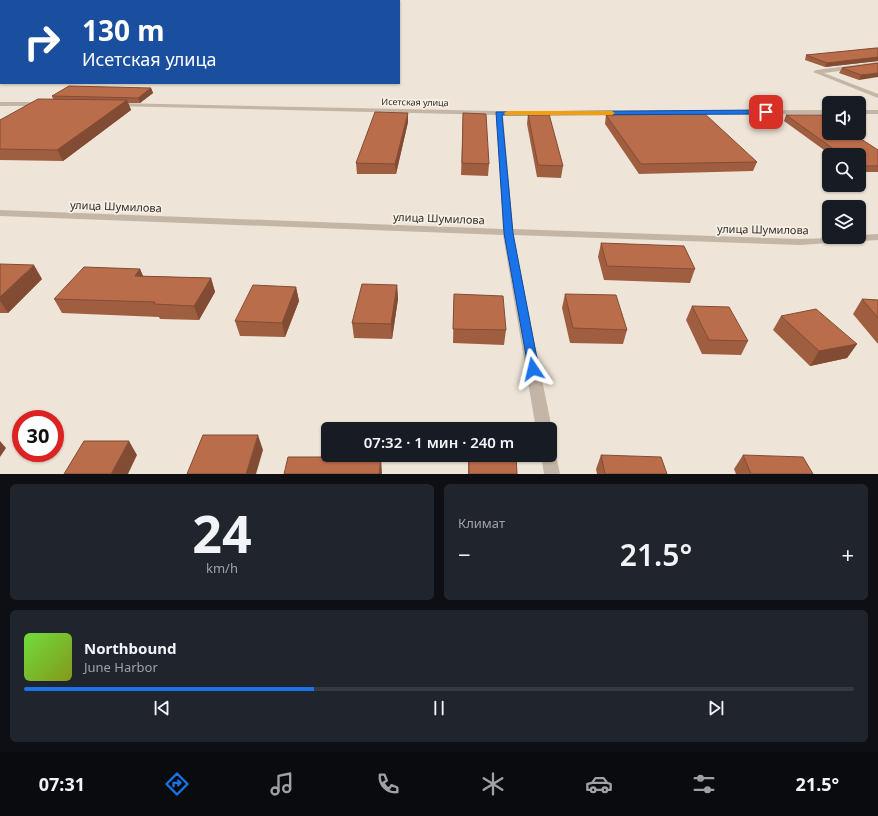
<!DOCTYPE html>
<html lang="ru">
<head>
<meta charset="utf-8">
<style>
  body { margin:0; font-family:"Noto Sans",sans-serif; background:#20242c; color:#f1f3f6; height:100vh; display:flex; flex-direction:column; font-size:15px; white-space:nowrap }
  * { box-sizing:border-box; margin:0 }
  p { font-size:13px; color:#9ea1a6 }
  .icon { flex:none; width:22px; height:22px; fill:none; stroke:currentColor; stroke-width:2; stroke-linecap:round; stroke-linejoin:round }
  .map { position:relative; height:474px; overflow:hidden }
  .sheet { display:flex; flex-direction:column; gap:10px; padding:10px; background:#0d0f14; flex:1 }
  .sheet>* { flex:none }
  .top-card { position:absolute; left:0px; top:0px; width:400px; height:84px; box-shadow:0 1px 3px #0004; background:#1a4fa0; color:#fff; overflow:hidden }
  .fabs { position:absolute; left:822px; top:96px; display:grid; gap:8px }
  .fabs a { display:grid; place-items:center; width:44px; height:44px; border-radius:6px; background:#171b24; box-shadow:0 1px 3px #0004; font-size:20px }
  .speed { position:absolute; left:12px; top:410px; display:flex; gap:8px; font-size:20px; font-weight:700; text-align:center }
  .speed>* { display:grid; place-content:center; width:52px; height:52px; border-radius:50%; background:#171b24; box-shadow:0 1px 3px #0004; line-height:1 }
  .speed .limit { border:6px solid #d22; background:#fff; color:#111 }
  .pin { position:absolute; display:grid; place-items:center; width:34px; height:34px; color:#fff; margin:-17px; border-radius:8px; box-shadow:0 2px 6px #0006 }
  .me { position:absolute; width:44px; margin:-22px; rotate:350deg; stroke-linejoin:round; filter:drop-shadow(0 0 3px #0008) }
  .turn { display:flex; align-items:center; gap:14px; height:84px; padding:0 16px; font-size:18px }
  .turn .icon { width:52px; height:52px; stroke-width:2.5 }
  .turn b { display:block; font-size:28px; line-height:34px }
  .big { font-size:30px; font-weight:600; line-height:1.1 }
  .sheet .card { flex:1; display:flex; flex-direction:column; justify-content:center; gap:6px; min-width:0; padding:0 14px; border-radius:6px; background:#20242c }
  .sheet .dial { align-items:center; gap:0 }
  .dial b { font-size:52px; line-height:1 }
  .song { display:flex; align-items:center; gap:12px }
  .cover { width:48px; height:48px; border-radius:6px; background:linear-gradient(135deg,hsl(100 70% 55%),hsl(70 70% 35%)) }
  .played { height:4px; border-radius:2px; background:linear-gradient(90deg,#1a73e8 35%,#363941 35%) }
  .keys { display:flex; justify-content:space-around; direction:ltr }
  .heat { display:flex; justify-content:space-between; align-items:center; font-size:22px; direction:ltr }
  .sheet .tiles { flex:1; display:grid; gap:10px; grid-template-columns:1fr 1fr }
  .card:last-child { grid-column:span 2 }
  .trip { position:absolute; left:321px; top:422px; width:236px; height:40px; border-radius:6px; background:#171b24; box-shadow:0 1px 3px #0004; font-weight:600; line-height:40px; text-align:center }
  .dock { display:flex; height:64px; justify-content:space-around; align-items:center; background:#090b0e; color:#9ea1a6 }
  .dock .icon { width:28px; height:28px }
  .dock .selected { color:#1a73e8 }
  .dock b { font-size:18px; color:#f1f3f6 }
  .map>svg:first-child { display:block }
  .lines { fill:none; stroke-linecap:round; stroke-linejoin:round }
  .minor { fill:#c4b6a6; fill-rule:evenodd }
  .wall { fill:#a05e40 }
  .shaded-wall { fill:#824c34 }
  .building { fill:#ba6d4a; stroke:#824c34 }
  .route { fill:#1a73e8; stroke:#114b97 }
  .slow { fill:#f59e0b }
  .labels { text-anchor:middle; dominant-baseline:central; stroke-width:3.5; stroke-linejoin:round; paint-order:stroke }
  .far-street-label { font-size:9px; fill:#312a26; stroke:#f6efe4 }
  .street-label { font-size:11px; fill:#312a26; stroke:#f6efe4 }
</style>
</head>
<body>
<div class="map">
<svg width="878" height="474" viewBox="0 0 878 474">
  <rect width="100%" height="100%" fill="#eee5d8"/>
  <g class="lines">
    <path class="minor" d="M0,57H1V61H0Z
      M878,62V66L824,73L878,94V98L813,72L816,70Z
      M0,102H41L44,104L41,106H0Z
      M115,103L499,111L829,110V114L503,115L513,229L800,239L859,237V235L878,234V240L800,245L513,235L552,429L550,432V429H536L503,235L0,216V210L503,229L496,115L113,106L112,105Z
      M859,110H878V114H859Z
      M550,448L555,450L560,474H544L541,455H550Z"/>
  </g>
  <path class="wall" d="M878,48V61L825,67L805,60L806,55Z
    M878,63L859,80L839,73L842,68Z
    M151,88L153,93L140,103H128L131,110L63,161L0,160V120L53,99L52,96Z
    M408,113V122L396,174H357L356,163Z
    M463,113L489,164L488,176L461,175Z
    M528,114L563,166L561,178L537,177L527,124Z
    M606,115L757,162L753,171L639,174L605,124Z
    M786,115L878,150V172H859V155H831L784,121Z
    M601,243L695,269L690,283L604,280L598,257Z
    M0,264L42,279L8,313H0Z
    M140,269L143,276L211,278L215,292L199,320L160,319L159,317L62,313L54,299Z
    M397,285L398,299L392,339L354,338L352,323Z
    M296,287L299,301L285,337L240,336L235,321Z
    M454,294L506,330L504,345L453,343Z
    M565,294L627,330L623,344L570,343L562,308Z
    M862,299L878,300V344L853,314Z
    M692,306L748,341L741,355L702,354L686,320Z
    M781,316L857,344L847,358L810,366L773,330Z
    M468,455H516L517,474H468Z
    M601,455L667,474H597L596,469Z
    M743,455L813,474H736L734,469Z"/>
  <path class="shaded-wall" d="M29,0H40L37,1H26Z
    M878,57V61L825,67L827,63Z
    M878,73V77L859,80L861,75Z
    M151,88L153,93L140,103L138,98Z
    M127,100L131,110L63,161L57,150Z
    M408,113V122L396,174L395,164Z
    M34,265L42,279L8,313L0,301V297Z
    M140,269L146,283L135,276Z
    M211,278L215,292L199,320L194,306Z
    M397,285L398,299L392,339L391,324Z
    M296,287L299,301L285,337L282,323Z
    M857,344L847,358L810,366L819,351Z
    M258,435L263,450L256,474H246Z
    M0,441L6,448L0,457Z
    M129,441L137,455L128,474H111Z
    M381,457L382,474H379Z"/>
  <path class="building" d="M0,0H29L26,1H1V9H0Z
    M876,48H878V57L827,63L806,55Z
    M878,63V73L861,75L842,68Z
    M69,86L151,88L138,98L52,96Z
    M38,99L127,100L57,150L0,149V120Z
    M375,112L408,113L395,164L356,163Z
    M463,113L486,114L489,164L462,163Z
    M528,114H549L563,166L538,165Z
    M705,114L757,162L641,164L606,115Z
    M786,115H823L829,118V133H852L878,150V166H859V155H842Z
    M601,243L684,246L695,269L607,266Z
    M0,264L34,265L0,297Z
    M84,267L140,269L135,276L211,278L194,306L154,304L155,302L54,299Z
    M362,284L397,285L391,324L352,323Z
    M253,285L296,287L282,323L235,321Z
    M454,294L503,296L506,330L453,329Z
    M565,294L616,295L627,330L573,328Z
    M862,299L878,300V318Z
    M692,306L729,307L748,341L709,340Z
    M816,309L857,344L819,351L781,316Z
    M203,435H258L246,474H187Z
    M84,441H129L111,474H64Z
    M469,455H516L517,474H469Z
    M601,455L661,457L667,474H605Z
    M743,455L803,457L813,474H751Z
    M288,457H381L379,474H284Z"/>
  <path class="route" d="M766,110L769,112L768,114L502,115L513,233L539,369L538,372L533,373L529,372L504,233L496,112Z"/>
  <path class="slow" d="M507,111H612L615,113L612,115H505L504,113Z"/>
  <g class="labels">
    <g class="far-street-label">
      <text transform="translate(415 102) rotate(1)">Исетская улица</text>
    </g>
    <g class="street-label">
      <text transform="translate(116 206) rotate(2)">улица Шумилова</text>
      <text transform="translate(439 218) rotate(2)">улица Шумилова</text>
      <text transform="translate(763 229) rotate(1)">улица Шумилова</text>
    </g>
  </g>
</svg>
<div class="fabs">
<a><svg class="icon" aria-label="sound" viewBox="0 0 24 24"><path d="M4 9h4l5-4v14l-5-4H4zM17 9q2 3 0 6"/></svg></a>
<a><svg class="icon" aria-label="search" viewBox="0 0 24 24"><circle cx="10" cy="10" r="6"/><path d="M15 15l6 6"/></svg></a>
<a><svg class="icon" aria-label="layers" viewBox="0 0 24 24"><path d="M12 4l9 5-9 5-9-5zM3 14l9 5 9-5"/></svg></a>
</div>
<div class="speed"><div class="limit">30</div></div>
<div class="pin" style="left:766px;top:112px;background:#d93025"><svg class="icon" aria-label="arrive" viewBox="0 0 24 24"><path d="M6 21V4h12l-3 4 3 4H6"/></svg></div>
<svg class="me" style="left:533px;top:369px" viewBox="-20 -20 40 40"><path d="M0-17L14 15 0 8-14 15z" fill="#1a73e8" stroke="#fff" stroke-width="4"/></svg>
<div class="trip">07:32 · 1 мин · 240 m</div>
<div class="top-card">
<div class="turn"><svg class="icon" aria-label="right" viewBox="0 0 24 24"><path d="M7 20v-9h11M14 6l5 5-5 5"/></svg><div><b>130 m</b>Исетская улица</div></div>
</div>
</div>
<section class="sheet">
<div class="tiles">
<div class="card dial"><b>24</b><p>km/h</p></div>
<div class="card"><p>Климат</p>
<div class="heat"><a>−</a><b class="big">21.5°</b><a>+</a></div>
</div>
<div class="card">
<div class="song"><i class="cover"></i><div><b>Northbound</b><p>June Harbor</p></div></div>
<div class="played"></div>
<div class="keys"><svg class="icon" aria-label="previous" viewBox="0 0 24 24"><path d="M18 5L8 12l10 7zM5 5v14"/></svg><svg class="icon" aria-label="pause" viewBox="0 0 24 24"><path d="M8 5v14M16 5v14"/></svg><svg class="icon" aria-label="next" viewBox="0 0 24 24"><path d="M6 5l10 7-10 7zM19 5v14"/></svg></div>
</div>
</div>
</section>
<nav class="dock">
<b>07:31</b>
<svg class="icon selected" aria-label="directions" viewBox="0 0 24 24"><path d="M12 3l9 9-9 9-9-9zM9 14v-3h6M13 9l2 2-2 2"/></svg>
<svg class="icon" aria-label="music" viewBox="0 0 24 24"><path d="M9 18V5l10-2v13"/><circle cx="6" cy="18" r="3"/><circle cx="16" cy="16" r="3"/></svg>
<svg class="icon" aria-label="phone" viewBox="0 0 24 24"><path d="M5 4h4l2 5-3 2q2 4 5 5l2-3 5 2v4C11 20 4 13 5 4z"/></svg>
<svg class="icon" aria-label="climate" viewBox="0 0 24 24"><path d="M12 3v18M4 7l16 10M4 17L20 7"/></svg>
<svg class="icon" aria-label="car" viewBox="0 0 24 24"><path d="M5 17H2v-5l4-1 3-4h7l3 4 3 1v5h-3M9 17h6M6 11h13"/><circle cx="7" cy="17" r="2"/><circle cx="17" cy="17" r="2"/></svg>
<svg class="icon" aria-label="filters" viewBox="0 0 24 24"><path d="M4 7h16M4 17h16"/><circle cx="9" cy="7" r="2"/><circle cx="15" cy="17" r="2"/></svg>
<b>21.5°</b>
</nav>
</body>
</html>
